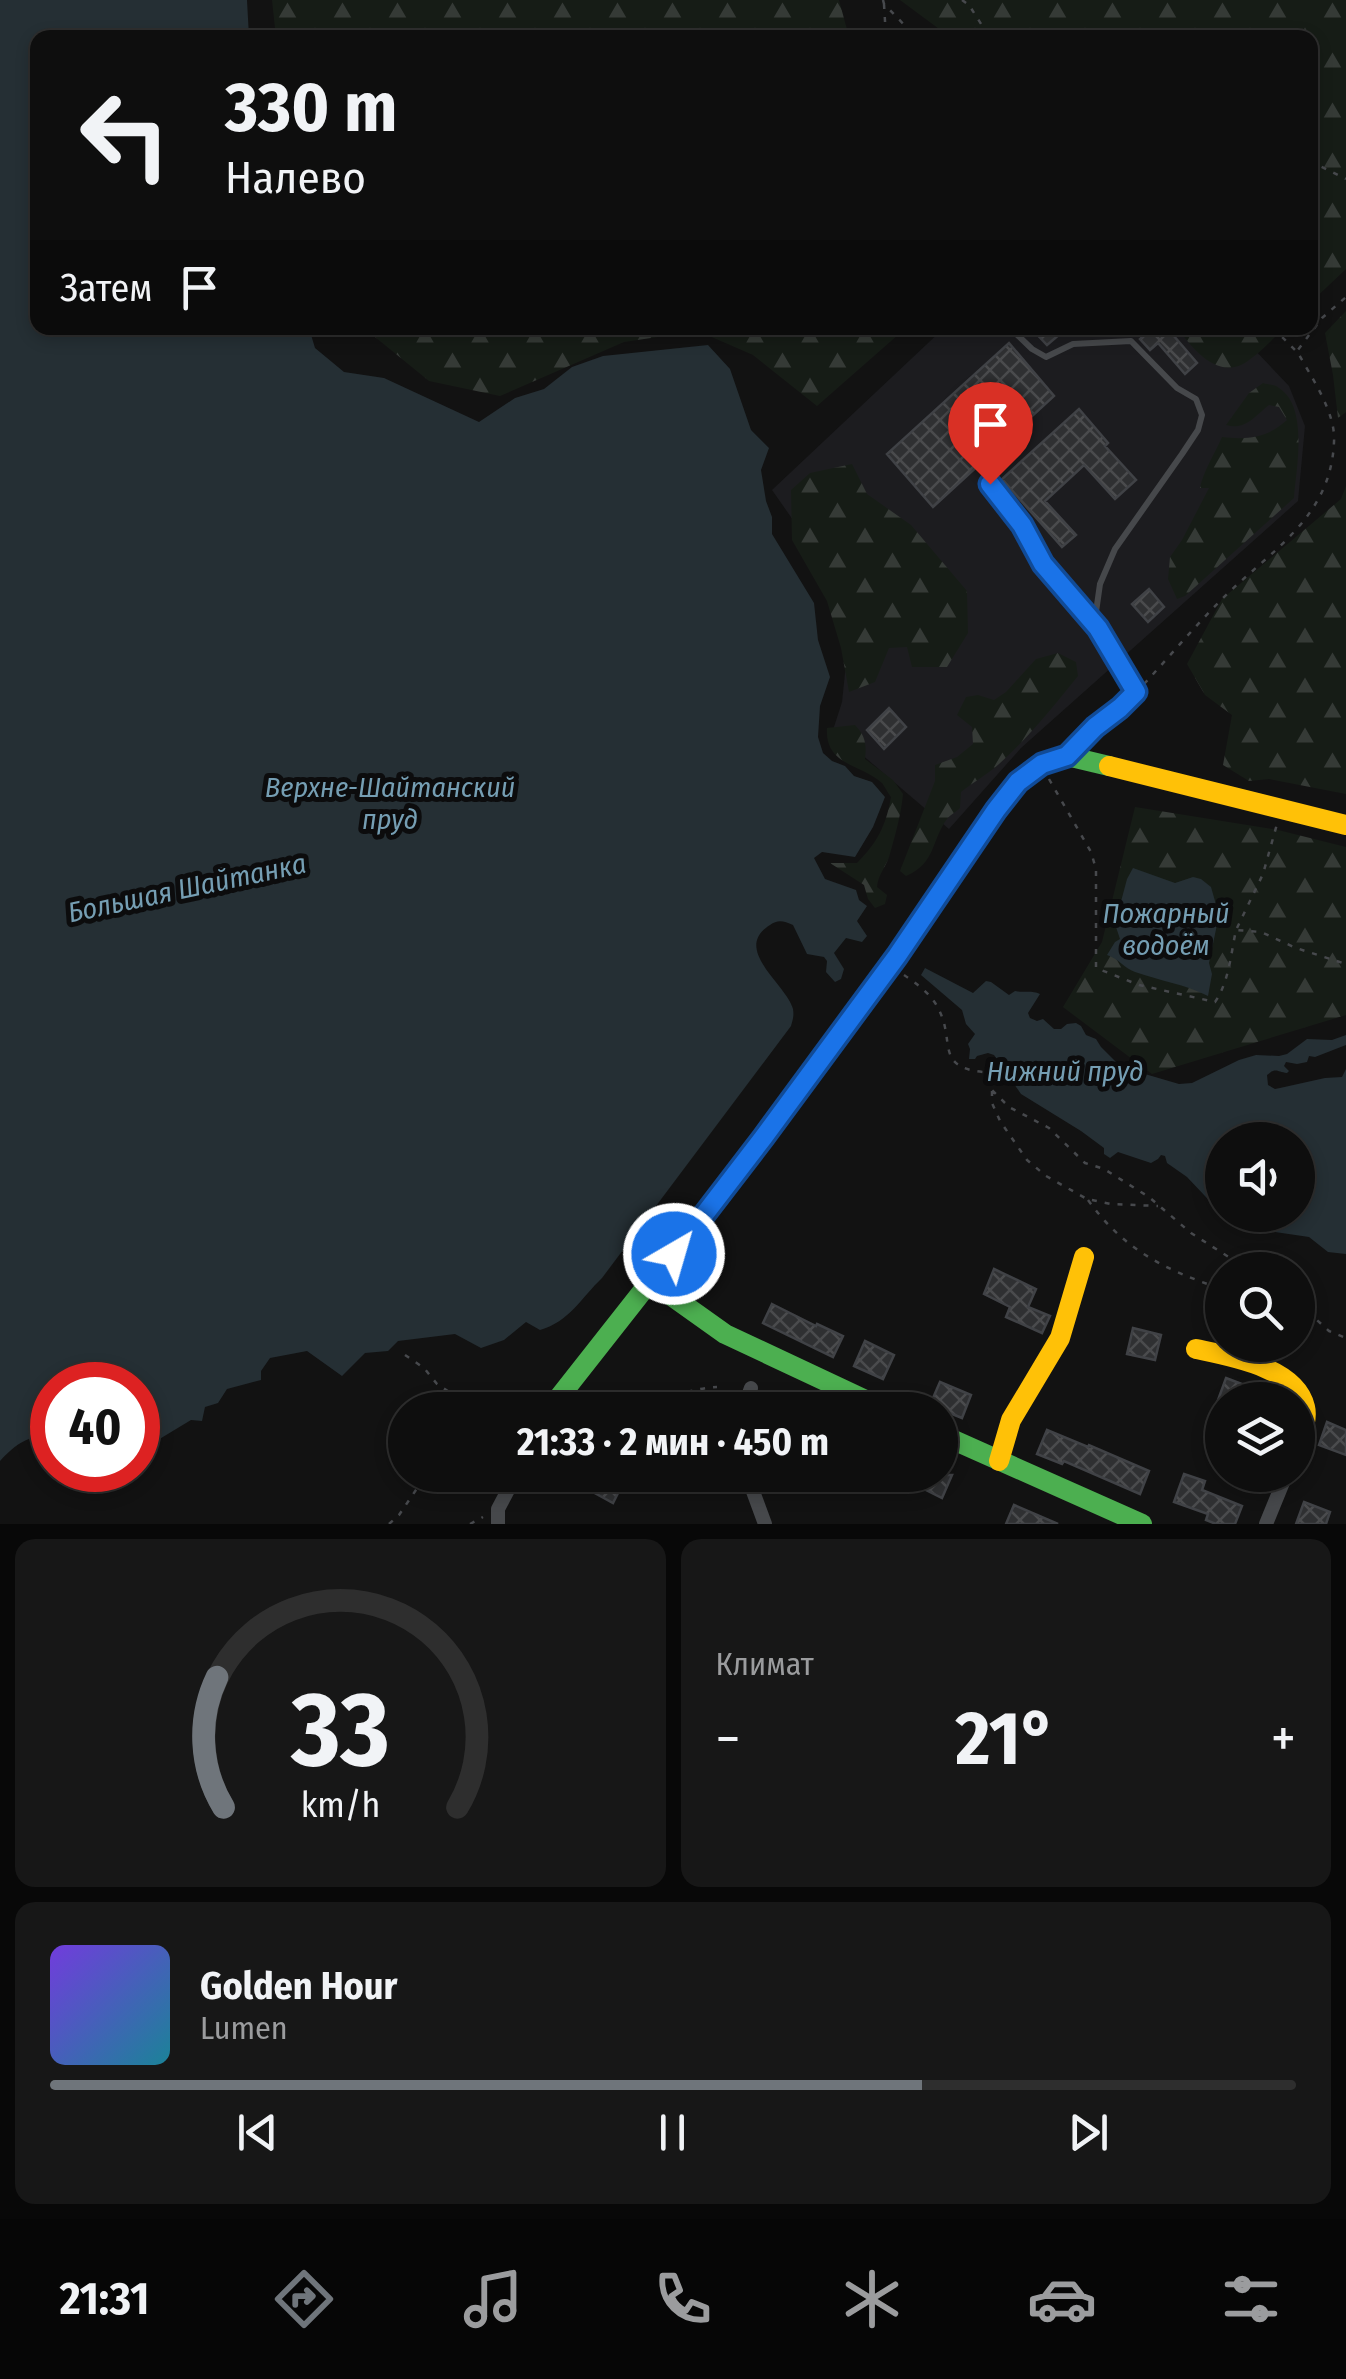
<!DOCTYPE html>
<html lang="ru">
<head>
<meta charset="utf-8">
<style>
  body { margin:0; font-family:"Fira Sans Condensed",sans-serif; background:#171717; color:#f1f3f6; height:100vh; display:flex; flex-direction:column; font-size:38px; white-space:nowrap }
  * { box-sizing:border-box; margin:0 }
  p { font-size:32px; color:#9b9c9e }
  .icon { flex:none; width:55px; height:55px; fill:none; stroke:currentColor; stroke-width:2; stroke-linecap:round; stroke-linejoin:round }
  .map { position:relative; height:1524px; overflow:hidden }
  .side { display:flex; flex-direction:column; gap:15px; padding:15px; background:#080808; flex:1 }
  .side>* { flex:none }
  .guide { position:absolute; left:30px; top:30px; width:1288px; height:305px; border-radius:20px; box-shadow:0 5px 15px #0003,0 0 0 2px #2e2e2e; background:#0e0e0e; color:#f1f3f6; overflow:hidden }
  .controls { position:absolute; left:1205px; top:1122px; display:grid; gap:20px }
  .controls a { display:grid; place-items:center; width:110px; height:110px; border-radius:50%; background:#0e0e0e; box-shadow:0 5px 15px #0003,0 0 0 2px #2e2e2e; font-size:50px }
  .speed { position:absolute; left:30px; top:1362px; display:flex; gap:20px; font-size:50px; font-weight:700; text-align:center }
  .speed>* { display:grid; place-content:center; width:130px; height:130px; border-radius:50%; background:#0e0e0e; box-shadow:0 5px 15px #0003,0 0 0 2px #2e2e2e; line-height:1 }
  .speed .limit { border:15px solid #d22; background:#fff; color:#111 }
  .pin { position:absolute; display:grid; place-items:center; width:85px; height:85px; color:#fff; margin:-102px -42px; border-radius:50% 50% 50% 0; rotate:-45deg; box-shadow:0 0 10px #0007 }
  .pin .icon { rotate:45deg }
  .me { position:absolute; width:110px; margin:-55px; rotate:38deg; stroke-linejoin:round; filter:drop-shadow(0 0 8px #0008) }
  .turn { display:flex; align-items:center; gap:35px; height:210px; padding:0 30px; font-size:45px }
  .turn .icon { width:130px; height:130px; stroke-width:2.5 }
  .turn b { display:block; font-size:70px; line-height:85px }
  .then { display:flex; align-items:center; height:95px; padding:0 30px; background:#0003; gap:20px; font-size:38px }
  .big { font-size:75px; font-weight:700; line-height:1.1 }
  .side .card { flex:1; display:flex; flex-direction:column; justify-content:center; gap:15px; min-width:0; padding:0 35px; border-radius:20px; background:#171717 }
  .side .dial { align-items:center; gap:0 }
  .dial svg { height:260px; overflow:visible; fill:none; stroke:#2e2e2e; stroke-width:7; stroke-linecap:round; text-anchor:middle }
  .dial text { fill:#f1f3f6; stroke:none }
  .song { display:flex; align-items:center; gap:30px }
  .cover { width:120px; height:120px; border-radius:15px; background:linear-gradient(135deg,hsl(260 70% 55%),hsl(190 70% 35%)) }
  .played { height:10px; border-radius:5px; background:linear-gradient(90deg,#6f757b 70%,#2e2e2e 70%) }
  .keys { display:flex; justify-content:space-around; direction:ltr }
  .heat { display:flex; justify-content:space-between; align-items:center; font-size:55px; direction:ltr }
  .side .tiles { flex:1; display:grid; gap:15px; grid-template-columns:1fr 1fr }
  .card:last-child { grid-column:span 2 }
  .trip { position:absolute; left:388px; top:1392px; width:570px; height:100px; border-radius:50px; background:#0e0e0e; box-shadow:0 5px 15px #0003,0 0 0 2px #2e2e2e; font-weight:700; line-height:100px; text-align:center }
  .tabs { display:flex; height:160px; justify-content:space-around; align-items:center; background:#060606; color:#9b9c9e }
  .tabs .icon { width:70px; height:70px }
  .tabs .active { color:#6f757b }
  .tabs b { font-size:45px; color:#f1f3f6 }
  .map>svg:first-child { display:block }
  .built { fill:#1c1c1f }
  .forest { fill:url(#forest-firs) }
  .water { fill:#252f34 }
  .building { fill:url(#building-cross-hatch); stroke:#404246; stroke-width:2.5 }
  .lines { fill:none; stroke-linecap:round; stroke-linejoin:round }
  .path { stroke:#47494d; stroke-width:2.5; stroke-dasharray:5 8; stroke-linecap:butt }
  .lane { stroke:#46484b; stroke-width:6 }
  .street { stroke:#46484b; stroke-width:14 }
  .fast { stroke:#4caf50; stroke-width:20 }
  .slow { stroke:#ffc107; stroke-width:20 }
  .route-casing { stroke:#114b97; stroke-width:25 }
  .route { stroke:#1a73e8; stroke-width:18 }
  .labels { text-anchor:middle; dominant-baseline:central; stroke-width:10; stroke-linejoin:round; paint-order:stroke }
  .water-label { font-size:28px; font-style:italic; fill:#759eb3; stroke:#0c0c0d }
</style>
</head>
<body>
<div class="map">
<svg width="1346" height="1524" viewBox="0 0 1346 1524">
  <defs>
    <pattern id="forest-firs" width="22" height="20" patternUnits="userSpaceOnUse" patternTransform="scale(2.5)"><rect width="22" height="20" fill="#161c16"/><path d="M5 1l3.5 6h-7zM16 11l3.5 6h-7z" fill="#353a36"/></pattern>
    <pattern id="building-cross-hatch" width="8" height="8" patternUnits="userSpaceOnUse" patternTransform="scale(2.5)"><rect width="8" height="8" fill="#2f3032"/><path d="M0 0l8 8M0 8l8-8" fill="none" stroke="#4a4b4d"/></pattern>
  </defs>
  <rect width="100%" height="100%" fill="#121212"/>
  <path class="built" d="M944,328H1234L1289,386L1305,426L1298,501L1021,748L949,829L833,730L842,702L848,644L800,530L772,490Z"/>
  <path class="forest" d="M272,0H839L849,37H276Z
    M900,0H1346V269L1310,303V38L950,37Z
    M1346,311V412L1338,418L1333,375L1325,333Z
    M364,328H898L899,334L817,406L753,355L698,331L624,342L500,396L429,381Z
    M1177,328H1284C1274,338 1254,359 1241,365C1214,377 1191,346 1177,328Z
    M1263,383C1269,385 1275,384 1279,388C1309,407 1296,469 1294,498L1185,596L1177,599L1168,579L1170,557L1182,540L1209,488H1200C1203,472 1215,453 1222,437C1248,440 1267,438 1287,420L1279,407L1269,405C1255,416 1245,431 1226,425L1249,393Z
    M852,464L867,494L911,525L967,591L968,633L947,667H912L907,647L889,648L875,682L849,692L841,648L827,601L792,540L791,490L810,473Z
    M1346,486V794L1269,779L1249,781L1223,765L1232,715L1205,695L1187,664L1222,599L1341,499Z
    M1058,653L1076,662L1078,676C1053,707 1029,737 999,764C987,775 973,782 961,792L960,808C956,812 951,814 947,819C931,841 936,863 906,876L900,871L935,781V765L957,757L973,744L972,727L957,715L966,697L978,695L994,700L1006,692L1036,659Z
    M855,725C865,735 867,745 865,759L893,780L903,794C901,815 895,836 889,857C885,868 878,875 877,887L887,895L885,904L875,908L868,899L864,885L830,863H857C877,843 886,826 891,797C890,796 883,784 882,783C860,763 825,766 827,728Z
    M1135,807L1278,830L1346,847V1015L1152,1074L1063,1007L1102,942Z"/>
  <path class="water" d="M0,0H247L249,37L38,38V328H309L315,348L344,372L384,378L479,422L515,398L544,389L572,367L603,356L708,345L730,369L751,430L769,448L761,470L766,501L772,517V534L814,603L818,640L830,677L820,706L818,737L823,753L832,761L845,766L854,776L872,782L885,797L873,827L855,857L822,852L814,858L825,879L856,890L859,900L867,906L857,921L867,936L862,942L846,938L834,953L844,969L841,979L835,982L826,972L827,961L824,957L807,954L793,925C784,921 778,919 770,925C731,949 787,985 793,1009C794,1016 793,1019 791,1026L602,1278C582,1297 569,1322 540,1330L526,1322L504,1340L481,1348L455,1334L398,1341L388,1351L365,1353L342,1376L307,1351L270,1358L261,1371V1380L227,1389L218,1403L205,1407L202,1421L191,1420L138,1452V1385H52V1435C26,1437 18,1442 0,1461Z
    M1133,868L1175,883L1193,877L1201,879L1211,887L1219,915L1209,963L1212,974L1208,996C1185,984 1160,981 1135,972C1124,968 1119,959 1107,955L1115,942L1120,939L1115,924L1127,879Z
    M925,968L973,993L986,981L991,982L1009,995L1015,991C1024,993 1032,990 1040,994L1028,1013L1030,1018L1037,1021L1043,1019L1054,1029H1061L1067,1024L1076,1023L1081,1026L1086,1035L1096,1039L1101,1047L1121,1067L1179,1084L1192,1083L1239,1060L1256,1055L1279,1056L1287,1054L1307,1039L1332,1040L1346,1035V1045L1315,1057L1309,1056L1307,1062L1297,1064L1286,1062L1284,1066L1289,1071L1287,1073C1277,1072 1276,1067 1267,1075L1268,1085L1275,1089L1280,1088L1325,1078L1342,1077L1346,1069V1254L1328,1252L1309,1237L1268,1231L1227,1219L1224,1215H1298V1140H1222V1214L1187,1177L1167,1163L1165,1156L1161,1155L1158,1159L1151,1163L1118,1152L1110,1158L1104,1154V1148L1081,1131L1021,1094L994,1055L988,1053L977,1056L975,1059H969L970,1049L968,1044L975,1034L966,1024L962,1010L921,975Z"/>
  <path class="building" d="M1031,328H1067L1047,345Z
    M1152,328H1167L1197,363L1185,374L1158,343L1150,350L1140,339Z
    M1009,343L1054,396L933,507L887,454Z
    M1079,409L1108,443L1105,446L1136,480L1115,499L1084,465L1045,501L1076,535L1062,547L1002,479Z
    M1149,589L1164,607L1148,622L1132,604Z
    M889,708L906,727L884,749L867,730Z
    M994,1269L1036,1289L1028,1307L1050,1316L1042,1333L1006,1317L1010,1307L984,1294Z
    M772,1304L816,1326L817,1324L843,1336L833,1357L763,1323Z
    M1133,1328L1161,1335L1155,1360L1127,1354Z
    M865,1341L894,1355L883,1379L854,1366Z
    M1226,1378L1255,1389L1251,1400H1218Z
    M940,1382L971,1395L962,1418L930,1405Z
    M1327,1422L1346,1430V1455L1319,1445Z
    M1047,1430L1088,1447L1089,1445L1149,1471L1140,1494L1064,1461L1062,1464L1037,1454Z
    M1184,1474L1205,1481L1202,1490L1242,1506L1235,1524H1216L1206,1520L1208,1514L1174,1502Z
    M588,1475H612L624,1481L613,1503L582,1486Z
    M921,1475H952L942,1498L916,1485Z
    M1304,1502L1330,1512L1326,1524H1296Z
    M1014,1505L1058,1524H1006Z"/>
  <g class="lines">
    <path class="path" d="M883,0L884,4L917,38
      M962,0L969,5L990,38
      M884,4L886,38
      M1310,161L1346,179
      M1273,328L1296,351
      M1144,684C1170,656 1195,626 1222,599C1270,551 1331,518 1334,442C1336,412 1311,377 1297,351L1322,318L1346,297
      M1049,779L1091,852L1096,869V968L1139,985L1215,1002C1229,982 1231,953 1236,930L1261,932L1296,948L1346,964
      M1237,928L1263,874L1277,824
      M904,975C916,983 932,995 938,1008C956,1041 934,1067 983,1072L992,1090L1009,1107L1049,1128L1085,1163L1104,1169L1149,1197L1191,1233L1249,1270
      M992,1091V1103L1000,1121L1027,1160L1046,1176L1087,1199L1111,1204L1158,1206
      M1088,1200C1124,1250 1165,1270 1222,1289
      M1298,1303L1329,1331L1346,1338
      M405,1355L424,1368L437,1384L466,1403
      M572,1408C599,1408 627,1405 654,1400C676,1396 695,1388 717,1387
      M465,1410L468,1404L500,1401L534,1405
      M389,1524L399,1515L426,1475
      M470,1524L483,1517"/>
    <path class="lane" d="M1010,328L1032,349L1046,357L1073,344L1131,341L1177,388L1196,399L1202,415L1198,430L1182,454L1115,549L1100,584L1096,612L1098,628
      M990,484L1022,525L1043,564L1098,628L1136,692C1116,713 1092,730 1072,752"/>
    <path class="street" d="M743,1410L751,1388
      M747,1475L765,1524
      M498,1524V1509L516,1475
      M1266,1524L1286,1475"/>
    <path class="fast" d="M652,1282L725,1334L887,1410
      M549,1410L763,1138L897,956L995,810L1018,782L1042,764L1067,756L1109,766
      M940,1434L1142,1524"/>
    <path class="slow" d="M1109,766L1346,825
      M1196,1349C1229,1356 1296,1367 1305,1407C1308,1419 1302,1434 1298,1446
      M999,1461L1011,1420L1060,1338L1084,1257"/>
  </g>
  <g class="lines">
    <defs>
      <path id="route" d="M674,1254L763,1138L897,956L996,810L1018,782L1042,764L1067,756L1095,727L1120,708L1136,692L1098,628L1043,564L1022,525L990,484"/>
    </defs>
    <use href="#route" class="route-casing"/>
    <use href="#route" class="route"/>
  </g>
  <g class="labels">
    <g class="water-label">
      <text x="390" y="787">Верхне-Шайтанский<tspan x="390" dy="32">пруд</tspan></text>
      <text transform="translate(187 888) rotate(-12)">Большая Шайтанка</text>
      <text x="1166" y="913">Пожарный<tspan x="1166" dy="32">водоём</tspan></text>
      <text x="1065" y="1071">Нижний пруд</text>
    </g>
  </g>
</svg>
<div class="controls">
<a><svg class="icon" aria-label="sound" viewBox="0 0 24 24"><path d="M4 9h4l5-4v14l-5-4H4zM17 9q2 3 0 6"/></svg></a>
<a><svg class="icon" aria-label="search" viewBox="0 0 24 24"><circle cx="10" cy="10" r="6"/><path d="M15 15l6 6"/></svg></a>
<a><svg class="icon" aria-label="layers" viewBox="0 0 24 24"><path d="M12 4l9 5-9 5-9-5zM3 14l9 5 9-5"/></svg></a>
</div>
<div class="speed"><div class="limit">40</div></div>
<div class="pin" style="left:990px;top:484px;background:#d93025"><svg class="icon" aria-label="arrive" viewBox="0 0 24 24"><path d="M6 21V4h12l-3 4 3 4H6"/></svg></div>
<svg class="me" style="left:674px;top:1254px" viewBox="-20 -20 40 40"><circle r="17" fill="#1a73e8" stroke="#fff" stroke-width="3"/><path d="M0-11L8 9 0 5-8 9z" fill="#fff"/></svg>
<div class="trip">21:33 · 2 мин · 450 m</div>
<div class="guide">
<div class="turn"><svg class="icon" aria-label="left" viewBox="0 0 24 24"><path d="M17 20v-9H6M10 6l-5 5 5 5"/></svg><div><b>330 m</b>Налево</div></div>
<div class="then">Затем<svg class="icon" aria-label="arrive" viewBox="0 0 24 24"><path d="M6 21V4h12l-3 4 3 4H6"/></svg></div>
</div>
</div>
<section class="side">
<div class="tiles">
<div class="card dial"><svg viewBox="0 0 100 80">
<path d="M14 69A42 42 0 1 1 86 69"/>
<path d="M14 69A42 42 0 0 1 12 29" stroke="#6f757b"/>
<text x="50" y="56" font-size="32" font-weight="700">33</text>
<text x="50" y="72" font-size="11">km/h</text>
</svg></div>
<div class="card"><p>Климат</p>
<div class="heat"><a>−</a><b class="big">21°</b><a>+</a></div>
</div>
<div class="card">
<div class="song"><i class="cover"></i><div><b>Golden Hour</b><p>Lumen</p></div></div>
<div class="played"></div>
<div class="keys"><svg class="icon" aria-label="previous" viewBox="0 0 24 24"><path d="M18 5L8 12l10 7zM5 5v14"/></svg><svg class="icon" aria-label="pause" viewBox="0 0 24 24"><path d="M8 5v14M16 5v14"/></svg><svg class="icon" aria-label="next" viewBox="0 0 24 24"><path d="M6 5l10 7-10 7zM19 5v14"/></svg></div>
</div>
</div>
</section>
<nav class="tabs">
<b>21:31</b>
<svg class="icon active" aria-label="directions" viewBox="0 0 24 24"><path d="M12 3l9 9-9 9-9-9zM9 14v-3h6M13 9l2 2-2 2"/></svg>
<svg class="icon" aria-label="music" viewBox="0 0 24 24"><path d="M9 18V5l10-2v13"/><circle cx="6" cy="18" r="3"/><circle cx="16" cy="16" r="3"/></svg>
<svg class="icon" aria-label="phone" viewBox="0 0 24 24"><path d="M5 4h4l2 5-3 2q2 4 5 5l2-3 5 2v4C11 20 4 13 5 4z"/></svg>
<svg class="icon" aria-label="climate" viewBox="0 0 24 24"><path d="M12 3v18M4 7l16 10M4 17L20 7"/></svg>
<svg class="icon" aria-label="car" viewBox="0 0 24 24"><path d="M5 17H2v-5l4-1 3-4h7l3 4 3 1v5h-3M9 17h6M6 11h13"/><circle cx="7" cy="17" r="2"/><circle cx="17" cy="17" r="2"/></svg>
<svg class="icon" aria-label="filters" viewBox="0 0 24 24"><path d="M4 7h16M4 17h16"/><circle cx="9" cy="7" r="2"/><circle cx="15" cy="17" r="2"/></svg>
</nav>
</body>
</html>
